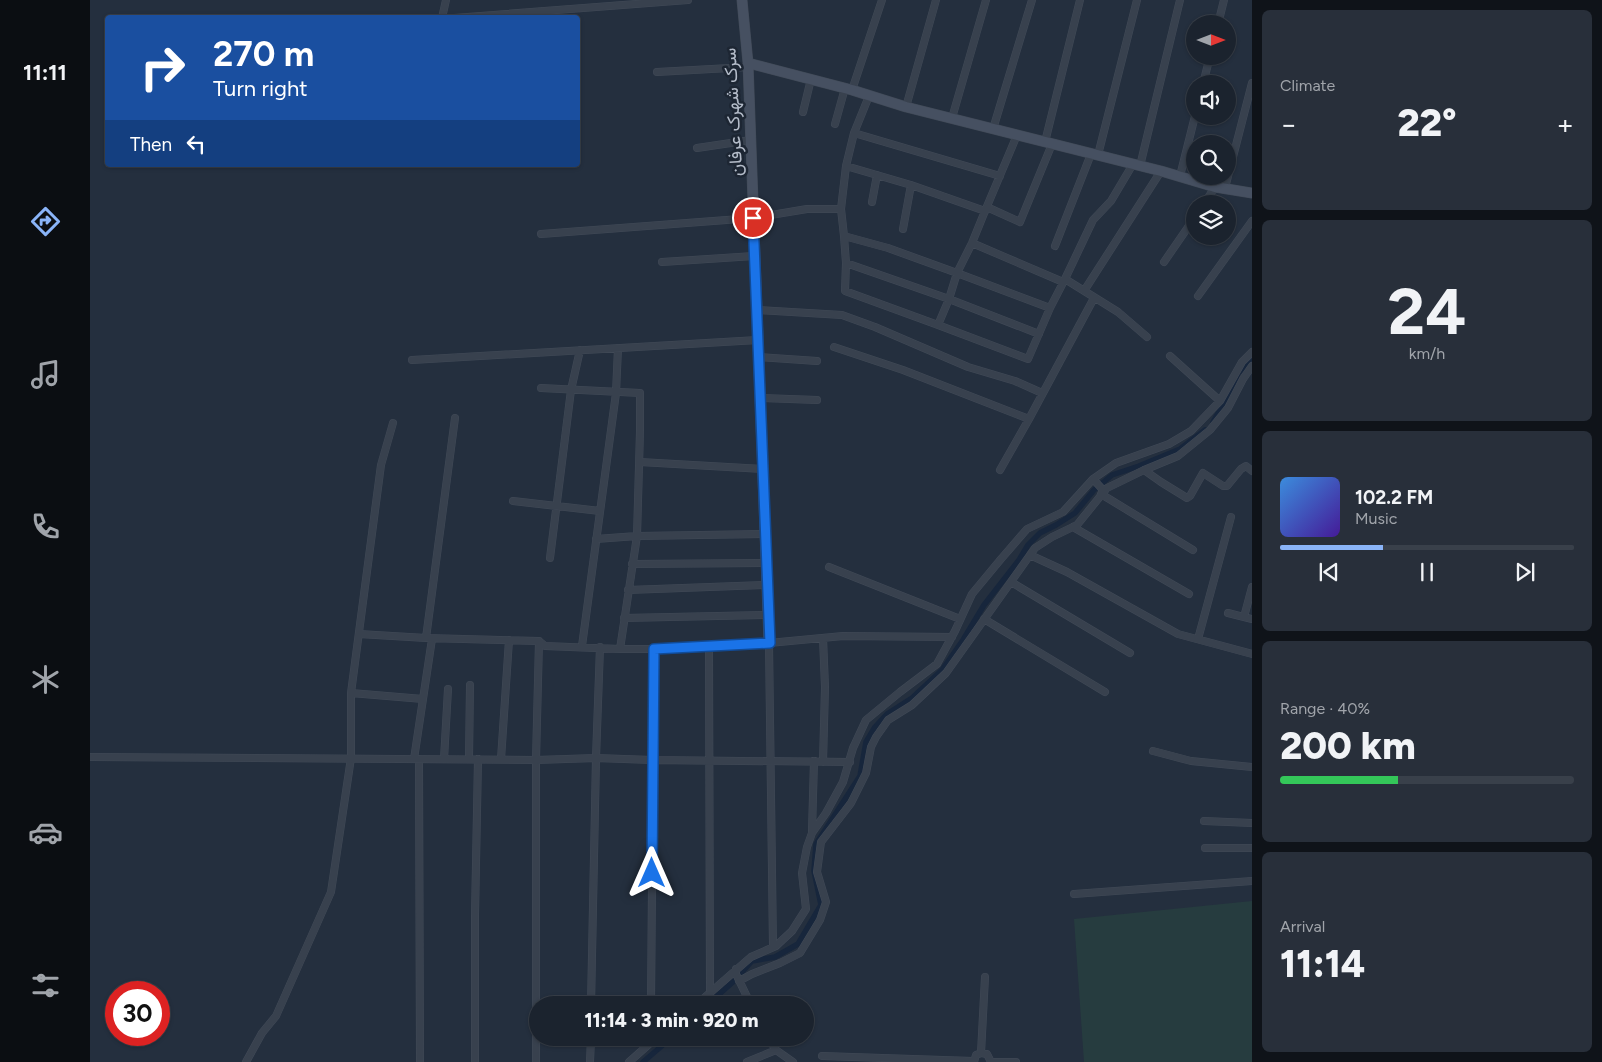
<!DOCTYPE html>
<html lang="en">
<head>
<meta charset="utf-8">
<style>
  body { margin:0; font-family:Figtree,Vazirmatn,sans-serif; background:#282f3a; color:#f1f3f6; height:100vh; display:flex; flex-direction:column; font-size:19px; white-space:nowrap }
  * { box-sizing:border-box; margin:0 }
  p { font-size:16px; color:#a0a4aa }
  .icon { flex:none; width:28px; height:28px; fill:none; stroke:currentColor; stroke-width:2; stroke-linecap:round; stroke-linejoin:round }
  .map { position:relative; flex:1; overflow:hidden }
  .drawer { display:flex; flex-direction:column; gap:10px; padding:10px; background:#0f1319; width:350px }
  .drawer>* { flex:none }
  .banner { position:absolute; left:15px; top:15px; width:475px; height:152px; border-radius:5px; box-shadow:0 1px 4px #0004,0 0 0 1px #39404a; background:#1a4fa0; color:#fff; overflow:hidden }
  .needle { width:32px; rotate:90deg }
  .fabs { position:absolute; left:1096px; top:15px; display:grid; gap:10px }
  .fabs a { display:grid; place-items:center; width:50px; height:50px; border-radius:50%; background:#1b232e; box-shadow:0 1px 4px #0004,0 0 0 1px #39404a; font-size:25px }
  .speed { position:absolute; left:15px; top:981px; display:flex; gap:10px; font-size:25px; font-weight:700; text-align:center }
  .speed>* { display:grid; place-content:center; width:65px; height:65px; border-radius:50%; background:#1b232e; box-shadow:0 1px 4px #0004,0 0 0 1px #39404a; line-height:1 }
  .speed .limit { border:8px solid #d22; background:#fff; color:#111 }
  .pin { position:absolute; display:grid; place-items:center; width:42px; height:42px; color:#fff; margin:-21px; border:2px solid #fff; border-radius:50%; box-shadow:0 1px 5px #0007 }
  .me { position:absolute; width:55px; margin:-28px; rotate:0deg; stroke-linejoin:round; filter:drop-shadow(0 0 4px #0008) }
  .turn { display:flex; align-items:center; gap:18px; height:105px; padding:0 25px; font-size:22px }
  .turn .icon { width:65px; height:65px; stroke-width:2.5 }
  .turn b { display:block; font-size:35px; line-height:42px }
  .then { display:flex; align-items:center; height:48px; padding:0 25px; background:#0003; gap:10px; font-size:19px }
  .big { font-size:38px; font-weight:800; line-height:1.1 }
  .drawer .tile { flex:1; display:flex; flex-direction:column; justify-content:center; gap:8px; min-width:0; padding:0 18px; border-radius:8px; background:#282f3a }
  .drawer .dial { align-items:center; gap:0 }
  .dial b { font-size:65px; line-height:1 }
  .song { display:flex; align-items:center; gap:15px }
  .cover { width:60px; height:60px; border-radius:8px; background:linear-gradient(135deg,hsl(210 70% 55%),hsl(260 70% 35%)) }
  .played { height:5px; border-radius:2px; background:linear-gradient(90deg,#8ab4f8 35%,#39404a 35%) }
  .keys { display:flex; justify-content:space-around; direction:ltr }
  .heat { display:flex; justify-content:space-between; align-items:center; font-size:28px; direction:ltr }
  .charge { height:8px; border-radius:4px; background:linear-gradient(90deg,#34c759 40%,#39404a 0) }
  .trip { position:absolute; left:439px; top:996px; width:285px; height:50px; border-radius:25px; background:#1b232e; box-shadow:0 1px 4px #0004,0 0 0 1px #39404a; font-weight:800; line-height:50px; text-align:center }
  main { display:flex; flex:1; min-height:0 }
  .dock { display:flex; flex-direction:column; width:90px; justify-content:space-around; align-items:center; background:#0b0e12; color:#a0a4aa }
  .dock .icon { width:35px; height:35px }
  .dock .active { color:#8ab4f8 }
  .dock b { font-size:22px; color:#f1f3f6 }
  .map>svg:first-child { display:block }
  .green { fill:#263c3f }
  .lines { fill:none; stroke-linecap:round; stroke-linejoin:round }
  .canal { stroke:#17263c; stroke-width:5.5 }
  .street-casing { stroke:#414a57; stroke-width:8 }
  .secondary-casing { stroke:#414a57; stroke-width:11 }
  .street { stroke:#38414e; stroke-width:7 }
  .secondary { stroke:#465061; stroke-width:10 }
  .route-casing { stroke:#114b97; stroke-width:12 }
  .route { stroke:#1a73e8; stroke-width:9 }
  .labels { text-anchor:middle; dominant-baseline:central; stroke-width:5; stroke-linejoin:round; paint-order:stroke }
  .street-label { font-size:18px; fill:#b4bcc9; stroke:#1d2633 }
</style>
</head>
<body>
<main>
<nav class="dock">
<b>11:11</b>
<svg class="icon active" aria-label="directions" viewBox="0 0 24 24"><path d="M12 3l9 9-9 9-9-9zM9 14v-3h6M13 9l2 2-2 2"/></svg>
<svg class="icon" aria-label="music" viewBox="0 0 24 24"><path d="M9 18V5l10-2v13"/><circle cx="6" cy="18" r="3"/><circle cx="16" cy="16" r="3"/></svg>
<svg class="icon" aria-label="phone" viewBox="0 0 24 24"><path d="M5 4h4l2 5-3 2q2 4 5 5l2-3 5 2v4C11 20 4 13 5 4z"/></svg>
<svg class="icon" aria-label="climate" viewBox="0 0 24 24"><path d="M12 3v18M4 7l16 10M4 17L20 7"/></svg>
<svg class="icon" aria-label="car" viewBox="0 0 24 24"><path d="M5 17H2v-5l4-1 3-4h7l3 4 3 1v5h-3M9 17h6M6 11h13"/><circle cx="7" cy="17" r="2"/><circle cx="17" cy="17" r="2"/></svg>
<svg class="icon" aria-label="filters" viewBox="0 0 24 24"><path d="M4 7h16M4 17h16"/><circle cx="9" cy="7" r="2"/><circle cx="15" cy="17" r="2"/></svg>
</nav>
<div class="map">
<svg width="1162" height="1062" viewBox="0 0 1162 1062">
  <rect width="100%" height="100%" fill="#242f3e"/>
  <path class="green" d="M1162,901V1062H994L984,919Z"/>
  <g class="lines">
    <path class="canal" d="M1123,422L1139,394L1148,373L1162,360
      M617,1005L644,981L662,961L685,957L708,944L731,905L724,871L726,844L770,776L776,742L785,727L797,714L822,698L852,670L873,640L894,605L929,560L938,545L950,533L966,525L985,513L1004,490L1022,475L1049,466L1090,449L1115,430
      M553,1062L581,1038"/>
    <defs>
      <path id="street" d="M352,18L356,0
        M364,18L598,0
        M1128,24L1134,0
        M567,72L658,67
        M1113,84L1120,56
        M762,90L792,0
        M779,96L764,133L756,166L821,185L895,211L927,135
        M816,107L846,0
        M713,112L721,79
        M862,118L896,0
        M745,124L755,88
        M903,129L942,0
        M764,133L910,176
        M955,142L990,0
        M607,148L661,140
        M1008,155L1047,0
        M756,166L751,209L754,236L798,248L867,273L882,243L895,211L899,208L930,222L962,144
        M1050,166L1090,0
        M1090,176L1105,116
        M1135,188L1162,83
        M782,202L787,175
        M1114,204L1125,187
        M813,229L821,185
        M451,234L663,218L717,209H751
        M754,236L756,263L859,299L867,273L960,308
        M882,243L973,282
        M965,246L1001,154
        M572,262L664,256
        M1074,262L1105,217
        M756,263L755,291L848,325L859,299L949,334
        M975,279L1028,312L1057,337
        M994,291L1071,171
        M1108,296L1162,221
        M667,310L752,315L785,327L878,367L925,381L952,393
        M848,325L938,359L960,308L975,279L1003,220L1021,201L1043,164
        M744,347L813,370L939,419
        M1080,356L1130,401
        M668,357L727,361
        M322,360L668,340
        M451,388L550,393V431L547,536L530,649
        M670,398L727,400
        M550,462L673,469
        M910,470L939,419L1004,298
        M1054,470L1071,482L1097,498L1100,496L1113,473L1133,486H1137L1151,469L1156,466L1162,471
        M1003,479L1014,491
        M1011,494L1103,550
        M423,501L510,511
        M983,527L1099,594
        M506,539L547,536L675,534
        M940,555L977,572L1088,634L1162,654
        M460,558L481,390L490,350
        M542,564L676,563
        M739,567L870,619
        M921,582L1040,653
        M538,590L677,585
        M1138,613L1162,619
        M1154,617L1162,587
        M534,618L678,615
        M894,619L1015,692
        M269,634L336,638L449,641L455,646L530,649H564L679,643L753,636L862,637
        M336,638L365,418
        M1108,639L1141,517
        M679,643L683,947
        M492,646L526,393L528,348
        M619,646L620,992
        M261,693L333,699
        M1063,751L1101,761L1162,767
        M0,757L446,760L506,758L562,760L760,762
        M324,759L342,639
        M329,759L330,1062
        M354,759L358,689
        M379,759L380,685
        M411,759L419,640
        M733,762L735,687L733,638
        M1114,821L1162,823
        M722,831L724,761
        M1115,848H1162
        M984,894L1162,881
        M646,969V974L661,1005
        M649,981L662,974L690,963L710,953L730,920L736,902L727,872L731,842L761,803L776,773L781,747L786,737L798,720L822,705L856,673L945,548L962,537L987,525L1017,488L1054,470L1088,456L1120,430L1138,408L1153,379L1162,366
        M501,1005L506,758L510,647
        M561,1005L564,649
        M606,1005L661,957L686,946L702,931L716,909L712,873L717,847L722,833L736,813L753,782L763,748L776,720L810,692L847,664L865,631L882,594L911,559L937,529L973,512L1003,479L1026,463L1079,444L1101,431L1130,401L1152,362L1162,352
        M678,1038L686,1050L703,1062
        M891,1053L895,977
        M732,1056L883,1061
        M156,1062L172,1033L186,1016L241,892L261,758V693L291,465L303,423
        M385,1062V916L388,759
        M446,1062V760L449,641
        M500,1062L501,1038
        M539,1062L566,1038
        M657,1062L686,1050
        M884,1062L886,1055L891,1053L897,1054L901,1062
        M901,1062H926"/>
      <path id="secondary" d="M652,0L658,63L679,643
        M658,63L762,90L816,107L1071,171L1125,187L1162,193"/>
    </defs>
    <use href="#street" class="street-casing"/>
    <use href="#secondary" class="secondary-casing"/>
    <use href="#street" class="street"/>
    <use href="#secondary" class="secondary"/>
  </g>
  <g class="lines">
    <defs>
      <path id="route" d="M562,873L564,649L680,643L663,218"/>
    </defs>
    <use href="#route" class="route-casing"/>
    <use href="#route" class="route"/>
  </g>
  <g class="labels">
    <g class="street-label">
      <text transform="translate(643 112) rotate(-93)">سرک شهرک عرفان</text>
    </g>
  </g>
</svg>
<div class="fabs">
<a><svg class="needle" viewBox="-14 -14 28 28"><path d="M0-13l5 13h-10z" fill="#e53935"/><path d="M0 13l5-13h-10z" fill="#a0a4aa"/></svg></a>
<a><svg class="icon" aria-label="sound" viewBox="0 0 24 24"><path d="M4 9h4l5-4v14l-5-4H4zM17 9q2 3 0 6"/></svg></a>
<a><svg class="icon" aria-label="search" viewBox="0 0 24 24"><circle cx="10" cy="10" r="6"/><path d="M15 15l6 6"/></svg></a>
<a><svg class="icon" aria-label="layers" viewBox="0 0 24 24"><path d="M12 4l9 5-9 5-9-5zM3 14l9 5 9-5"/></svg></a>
</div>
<div class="speed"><div class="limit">30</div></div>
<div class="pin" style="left:663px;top:218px;background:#d93025"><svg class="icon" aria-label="arrive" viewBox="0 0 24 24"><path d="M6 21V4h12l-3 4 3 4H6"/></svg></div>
<svg class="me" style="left:562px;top:873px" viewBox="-20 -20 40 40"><path d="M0-17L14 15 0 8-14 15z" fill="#1a73e8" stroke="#fff" stroke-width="4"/></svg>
<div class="trip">11:14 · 3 min · 920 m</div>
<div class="banner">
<div class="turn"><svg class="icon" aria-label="right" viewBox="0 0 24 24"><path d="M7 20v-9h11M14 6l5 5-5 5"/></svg><div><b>270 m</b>Turn right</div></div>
<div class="then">Then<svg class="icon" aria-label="left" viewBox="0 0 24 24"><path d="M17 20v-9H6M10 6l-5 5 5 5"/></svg></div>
</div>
</div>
<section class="drawer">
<div class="tile"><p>Climate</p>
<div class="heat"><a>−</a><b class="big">22°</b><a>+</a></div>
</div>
<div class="tile dial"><b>24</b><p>km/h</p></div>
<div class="tile">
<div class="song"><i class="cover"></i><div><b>102.2 FM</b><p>Music</p></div></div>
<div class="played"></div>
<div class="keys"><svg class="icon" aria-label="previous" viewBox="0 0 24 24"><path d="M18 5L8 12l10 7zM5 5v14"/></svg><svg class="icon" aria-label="pause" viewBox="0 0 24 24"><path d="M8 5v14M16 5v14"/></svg><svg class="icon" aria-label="next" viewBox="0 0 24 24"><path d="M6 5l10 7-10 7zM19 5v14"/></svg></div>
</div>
<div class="tile"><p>Range · 40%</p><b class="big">200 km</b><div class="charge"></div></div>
<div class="tile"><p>Arrival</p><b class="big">11:14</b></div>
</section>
</main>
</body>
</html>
